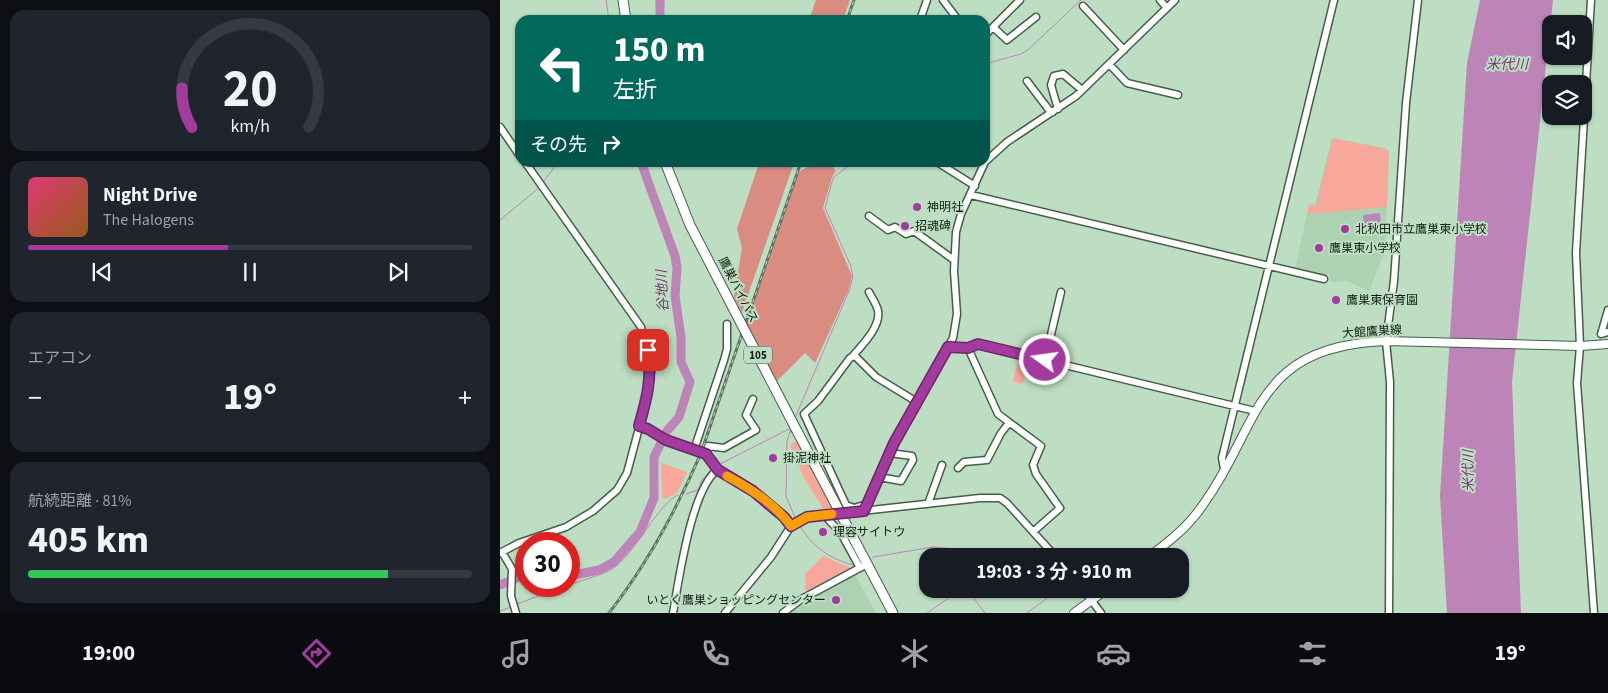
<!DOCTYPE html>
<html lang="ja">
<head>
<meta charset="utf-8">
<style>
  body { margin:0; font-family:"Source Sans 3","Noto Sans JP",sans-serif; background:#20242c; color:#f1f3f6; height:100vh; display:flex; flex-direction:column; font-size:19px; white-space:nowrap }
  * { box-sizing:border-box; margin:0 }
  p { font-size:16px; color:#9ea1a6 }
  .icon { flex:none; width:28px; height:28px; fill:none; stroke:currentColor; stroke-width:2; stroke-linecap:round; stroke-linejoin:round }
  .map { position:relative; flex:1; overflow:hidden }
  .panel { display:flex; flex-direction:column; gap:10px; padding:10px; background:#0d0f14; width:500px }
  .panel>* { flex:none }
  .top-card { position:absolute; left:15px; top:15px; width:475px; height:152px; border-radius:15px; box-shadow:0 1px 4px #0004; background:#00695c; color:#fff; overflow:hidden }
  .controls { position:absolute; left:1042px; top:15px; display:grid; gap:10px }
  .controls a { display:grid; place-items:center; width:50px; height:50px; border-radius:10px; background:#171b24; box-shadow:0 1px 4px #0004; font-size:25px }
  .speed { position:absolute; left:15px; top:532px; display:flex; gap:10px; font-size:25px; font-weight:700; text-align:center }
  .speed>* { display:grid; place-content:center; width:65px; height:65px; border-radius:50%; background:#171b24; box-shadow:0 1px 4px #0004; line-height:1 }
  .speed .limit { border:8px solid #d22; background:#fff; color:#111 }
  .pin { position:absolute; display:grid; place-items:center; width:42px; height:42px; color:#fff; margin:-21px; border-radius:10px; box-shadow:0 2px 8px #0006 }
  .me { position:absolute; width:55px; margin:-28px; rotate:284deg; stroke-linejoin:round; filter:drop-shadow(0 0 4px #0008) }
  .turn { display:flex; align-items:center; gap:18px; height:105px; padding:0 15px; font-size:22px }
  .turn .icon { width:65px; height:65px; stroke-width:2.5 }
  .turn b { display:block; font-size:35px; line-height:42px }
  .then { display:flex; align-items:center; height:48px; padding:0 15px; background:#0003; gap:10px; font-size:19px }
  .big { font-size:38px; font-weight:700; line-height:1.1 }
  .panel .card { flex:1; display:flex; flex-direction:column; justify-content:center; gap:8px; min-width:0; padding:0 18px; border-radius:15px; background:#20242c }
  .panel .dial { align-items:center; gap:0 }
  .dial svg { height:130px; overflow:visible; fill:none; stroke:#363941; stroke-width:7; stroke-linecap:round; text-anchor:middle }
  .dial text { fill:#f1f3f6; stroke:none }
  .song { display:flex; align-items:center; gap:15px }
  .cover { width:60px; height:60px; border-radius:8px; background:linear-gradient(135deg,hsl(340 70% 55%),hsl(30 70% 35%)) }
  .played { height:5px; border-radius:2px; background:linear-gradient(90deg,#a33b9f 45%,#363941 45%) }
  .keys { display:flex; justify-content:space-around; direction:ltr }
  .heat { display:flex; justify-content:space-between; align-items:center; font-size:28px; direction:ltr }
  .charge { height:8px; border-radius:4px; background:linear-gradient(90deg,#34c759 81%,#363941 0) }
  .trip { position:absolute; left:419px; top:548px; width:270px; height:50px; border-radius:15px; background:#171b24; box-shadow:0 1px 4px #0004; font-weight:700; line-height:50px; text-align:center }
  .tab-bar { display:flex; height:80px; justify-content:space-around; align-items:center; background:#090b0e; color:#9ea1a6 }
  .tab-bar .icon { width:35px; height:35px }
  .tab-bar .on { color:#a33b9f }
  .tab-bar b { font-size:22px; color:#f1f3f6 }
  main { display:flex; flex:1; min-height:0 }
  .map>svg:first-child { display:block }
  .built { fill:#acd2b2 }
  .green { fill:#f8a89b }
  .forest { fill:#da8c80 }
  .water { fill:#bd84b8 }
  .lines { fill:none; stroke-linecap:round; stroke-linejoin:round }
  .stream { stroke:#bd84b8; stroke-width:1 }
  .river { stroke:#bd84b8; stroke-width:9 }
  .minor-casing { stroke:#435f48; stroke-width:9 }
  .major-casing { stroke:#435f48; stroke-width:10 }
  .highway-casing { stroke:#435f48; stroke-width:11 }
  .minor { stroke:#fff; stroke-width:6 }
  .major { stroke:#fff; stroke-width:8 }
  .highway { stroke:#fff; stroke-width:9 }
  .rail-casing { stroke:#607564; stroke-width:3 }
  .rail { stroke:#bddec2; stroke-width:1; stroke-dasharray:4; stroke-linecap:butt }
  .highway-bridge-casing { stroke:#435f48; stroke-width:11; stroke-linecap:butt }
  .highway-bridge { stroke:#fff; stroke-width:9 }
  .route-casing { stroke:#6a2667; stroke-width:12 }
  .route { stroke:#a33b9f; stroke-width:9 }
  .slow { stroke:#f59e0b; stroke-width:9 }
  .poi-dot { fill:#a33b9f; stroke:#bddec2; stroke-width:2 }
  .labels { text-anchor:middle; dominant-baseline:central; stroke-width:4; stroke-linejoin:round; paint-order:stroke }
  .shield { fill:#bddec2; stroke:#455748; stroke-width:1 }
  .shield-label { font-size:11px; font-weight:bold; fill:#111d14 }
  .poi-label { font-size:12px; fill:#111d14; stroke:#bddec2; text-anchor:start }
  .street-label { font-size:12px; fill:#111d14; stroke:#bddec2 }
  .water-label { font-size:14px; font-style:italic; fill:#783474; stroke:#bddec2 }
</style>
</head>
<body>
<main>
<section class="panel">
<div class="card dial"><svg viewBox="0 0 100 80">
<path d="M14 69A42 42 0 1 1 86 69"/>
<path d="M14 69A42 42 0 0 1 8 45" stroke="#a33b9f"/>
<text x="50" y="56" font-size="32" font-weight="700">20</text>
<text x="50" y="72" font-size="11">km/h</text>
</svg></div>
<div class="card">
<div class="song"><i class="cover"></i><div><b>Night Drive</b><p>The Halogens</p></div></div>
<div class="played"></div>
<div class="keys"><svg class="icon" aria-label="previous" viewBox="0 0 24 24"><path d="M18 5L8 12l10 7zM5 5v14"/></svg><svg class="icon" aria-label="pause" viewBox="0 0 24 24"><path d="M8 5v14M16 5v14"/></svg><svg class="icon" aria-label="next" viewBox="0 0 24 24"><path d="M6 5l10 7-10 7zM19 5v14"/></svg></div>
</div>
<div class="card"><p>エアコン</p>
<div class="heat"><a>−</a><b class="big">19°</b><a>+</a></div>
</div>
<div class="card"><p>航続距離 · 81%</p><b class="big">405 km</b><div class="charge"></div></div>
</section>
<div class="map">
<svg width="1108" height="613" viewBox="0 0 1108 613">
  <rect width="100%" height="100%" fill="#bddec2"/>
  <path class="built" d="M832,138L886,148L889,152L885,252L869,291L847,281L831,282L829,275L795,270L809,204L815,205Z
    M355,575L376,613H287L323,590Z"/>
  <path class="green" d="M833,138L886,149L889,152L887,207L807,214L809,205L816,206Z
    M519,356L529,358L523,384L513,382Z
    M299,441L332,505L328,512H321L322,507L304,478L291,447V443Z
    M161,463L187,472L177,493L165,499L162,497Z
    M323,556L349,567V572L307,593L304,586L306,585L305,574Z"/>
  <path class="forest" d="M316,0H350L343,20H309Z
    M259,163H294L242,312L234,297L242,248L237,229Z
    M314,163H330L336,171L332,177L323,208L352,276L348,291L315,363L305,353L277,381L246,322L297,173Z"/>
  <path class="water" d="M980,0H1053L1012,382L1021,613H947L940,496L967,63Z
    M880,213L881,226L871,227L870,223L864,224L863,215Z"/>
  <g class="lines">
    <path class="stream" d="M106,0L109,20
      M485,64L521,54L529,49L581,0
      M42,184L58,162
      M0,220L40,187
      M295,418L349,291L353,276L350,264L325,208L333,178L353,162
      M291,429L287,441L286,496L296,520
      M216,466L291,428
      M186,494L198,490L202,480L213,468
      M299,525C313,547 328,558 353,565
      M373,557L433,547L464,550L528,549L539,556
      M69,585C82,580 100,576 112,569C133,557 160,501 178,495
      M467,589L485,613
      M17,604L66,586
      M0,611L11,607
      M427,613L462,589
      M527,613L554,593L552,589"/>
    <path class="river" d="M160,0V20
      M69,576L99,570L114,562L140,532L154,498V457L167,431L179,417L190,382L181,362V337L175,296L177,268L175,256L141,162
      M0,585L26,574"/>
    <defs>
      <path id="minor" d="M443,0L458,20
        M660,0L667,8
        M1091,0L1076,253L1080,346L1077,383L1094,613
        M583,6L624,50
        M420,20L427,0
        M493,27L507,40L536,17
        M485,35L520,0
        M609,64L627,83L678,95
        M527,81L549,110L553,112
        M558,109L551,85L554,76L563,74L582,90
        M0,127L20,156
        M437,162L475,186
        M485,162L507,142L576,96L675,0
        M471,195L824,279
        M369,216L388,230L395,227L406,234L414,231L454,260
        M1108,310L1101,334L1108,332
        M448,347L468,348L478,344L755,411
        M468,348L498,414L541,446L533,465L536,474L560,508L534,531
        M352,357C361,346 381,327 378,311C377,305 372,298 369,292
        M545,360L561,292
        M139,426L148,429L165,440L206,454L217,470L253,491L284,517L291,526
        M194,450L224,360L227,349V324
        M206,454L208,446L224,448L256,430L246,415L253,399
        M458,468L464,462L487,460L501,433L509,423
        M724,469L722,458L834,0
        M379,477L401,481L413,460L412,456L390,453
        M367,504L354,508L346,505L304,414L318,401L350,358L355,356L376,377L417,402
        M428,504L442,465
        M364,511L394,443L453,338L457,314L454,271L456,232L461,214L485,162
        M324,515L341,533L360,568
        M2,552L12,569L11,596L16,613
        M0,553L19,543L66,527L93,511L117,490L127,473L148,394L151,371L141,327L25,162
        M583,589L601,613
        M173,613C179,579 191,491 217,470
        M225,613L271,557L291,526L307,517L480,498H500L507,503L555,556
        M283,613L300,600L367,564
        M889,613L890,382L886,341L894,281L906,103L918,0"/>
      <path id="major" d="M650,556C667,543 684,530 697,513C763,426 750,346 886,341L1080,346L1108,344
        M574,613L607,589"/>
      <path id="highway" d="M123,0L126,20
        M165,162L190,225L218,279
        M297,431L393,613"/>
    </defs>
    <use href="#minor" class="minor-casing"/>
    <use href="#major" class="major-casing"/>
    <use href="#highway" class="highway-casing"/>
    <use href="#minor" class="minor"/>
    <use href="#major" class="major"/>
    <use href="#highway" class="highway"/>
    <defs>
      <path id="rail" d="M347,20L354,0
        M109,613C148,563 176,511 201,453L301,162"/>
    </defs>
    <use href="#rail" class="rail-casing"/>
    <use href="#rail" class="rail"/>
    <defs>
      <path id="highway-bridge" d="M218,279L297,431"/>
    </defs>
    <use href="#highway-bridge" class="highway-bridge-casing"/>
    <use href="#highway-bridge" class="highway-bridge"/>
  </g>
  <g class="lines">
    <defs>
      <path id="route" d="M148,350C152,379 147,398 139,426L148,429L166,440L206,454L218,470L253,491L284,517L291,526L307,517L364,511L394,443L448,347L468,348L478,344L545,360"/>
    </defs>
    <use href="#route" class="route-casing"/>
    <use href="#route" class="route"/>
    <path class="slow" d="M227,476C251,489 275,504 291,526L307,517L332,514"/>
  </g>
  <g class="poi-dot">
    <circle cx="417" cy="207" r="5"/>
    <circle cx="405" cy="226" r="5"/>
    <circle cx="845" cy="229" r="5"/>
    <circle cx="819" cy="248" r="5"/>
    <circle cx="836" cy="300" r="5"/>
    <circle cx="273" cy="458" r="5"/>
    <circle cx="323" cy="532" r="5"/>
    <circle cx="336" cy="600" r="5"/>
  </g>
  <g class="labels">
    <rect class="shield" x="244" y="346.5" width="28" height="17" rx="4"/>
    <g class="shield-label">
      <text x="258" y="355">105</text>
    </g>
    <g class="poi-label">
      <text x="427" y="207">神明社</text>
      <text x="415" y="226">招魂碑</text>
      <text x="855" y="229">北秋田市立鷹巣東小学校</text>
      <text x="829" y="248">鷹巣東小学校</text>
      <text x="846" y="300">鷹巣東保育園</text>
      <text x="283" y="458">掛泥神社</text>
      <text x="333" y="532">理容サイトウ</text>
      <text x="326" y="600" text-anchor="end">いとく鷹巣ショッピングセンター</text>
    </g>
    <g class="street-label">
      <text transform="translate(238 290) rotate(63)">鷹巣バイパス</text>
      <text transform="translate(872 332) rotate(-4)">大館鷹巣線</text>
    </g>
    <g class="water-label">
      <text x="1007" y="65">米代川</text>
      <text transform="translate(163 291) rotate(-93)">谷地川</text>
      <text transform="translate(969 471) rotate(-91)">米代川</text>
    </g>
  </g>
</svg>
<div class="controls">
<a><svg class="icon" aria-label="sound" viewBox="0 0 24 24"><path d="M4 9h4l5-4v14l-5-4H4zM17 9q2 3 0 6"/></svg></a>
<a><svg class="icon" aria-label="layers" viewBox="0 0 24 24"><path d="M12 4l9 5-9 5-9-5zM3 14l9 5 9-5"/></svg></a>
</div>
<div class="speed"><div class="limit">30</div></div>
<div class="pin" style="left:148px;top:350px;background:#d93025"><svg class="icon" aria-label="arrive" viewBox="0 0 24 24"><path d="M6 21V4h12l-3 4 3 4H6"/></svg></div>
<svg class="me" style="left:545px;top:360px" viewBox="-20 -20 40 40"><circle r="17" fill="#a33b9f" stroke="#fff" stroke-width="3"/><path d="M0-11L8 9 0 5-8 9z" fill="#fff"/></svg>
<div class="trip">19:03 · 3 分 · 910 m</div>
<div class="top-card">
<div class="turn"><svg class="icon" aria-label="left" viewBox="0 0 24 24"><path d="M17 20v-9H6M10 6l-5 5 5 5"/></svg><div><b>150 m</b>左折</div></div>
<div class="then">その先<svg class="icon" aria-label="right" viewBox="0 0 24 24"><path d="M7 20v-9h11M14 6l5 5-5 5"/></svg></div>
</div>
</div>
</main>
<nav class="tab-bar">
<b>19:00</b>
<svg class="icon on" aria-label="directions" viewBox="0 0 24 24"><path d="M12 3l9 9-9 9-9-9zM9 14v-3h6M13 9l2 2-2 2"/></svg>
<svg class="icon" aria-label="music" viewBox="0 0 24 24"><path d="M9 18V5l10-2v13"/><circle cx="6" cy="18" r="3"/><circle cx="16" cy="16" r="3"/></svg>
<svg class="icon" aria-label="phone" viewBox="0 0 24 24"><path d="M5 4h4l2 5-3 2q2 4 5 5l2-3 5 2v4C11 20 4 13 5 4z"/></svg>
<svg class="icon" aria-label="climate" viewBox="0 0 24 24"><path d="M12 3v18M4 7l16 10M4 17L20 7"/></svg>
<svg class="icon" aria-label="car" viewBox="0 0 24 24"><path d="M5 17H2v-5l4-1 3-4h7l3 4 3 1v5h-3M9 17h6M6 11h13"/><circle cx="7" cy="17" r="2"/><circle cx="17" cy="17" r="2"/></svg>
<svg class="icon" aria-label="filters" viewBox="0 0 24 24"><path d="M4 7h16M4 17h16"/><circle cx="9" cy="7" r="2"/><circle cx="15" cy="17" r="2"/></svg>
<b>19°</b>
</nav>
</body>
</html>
